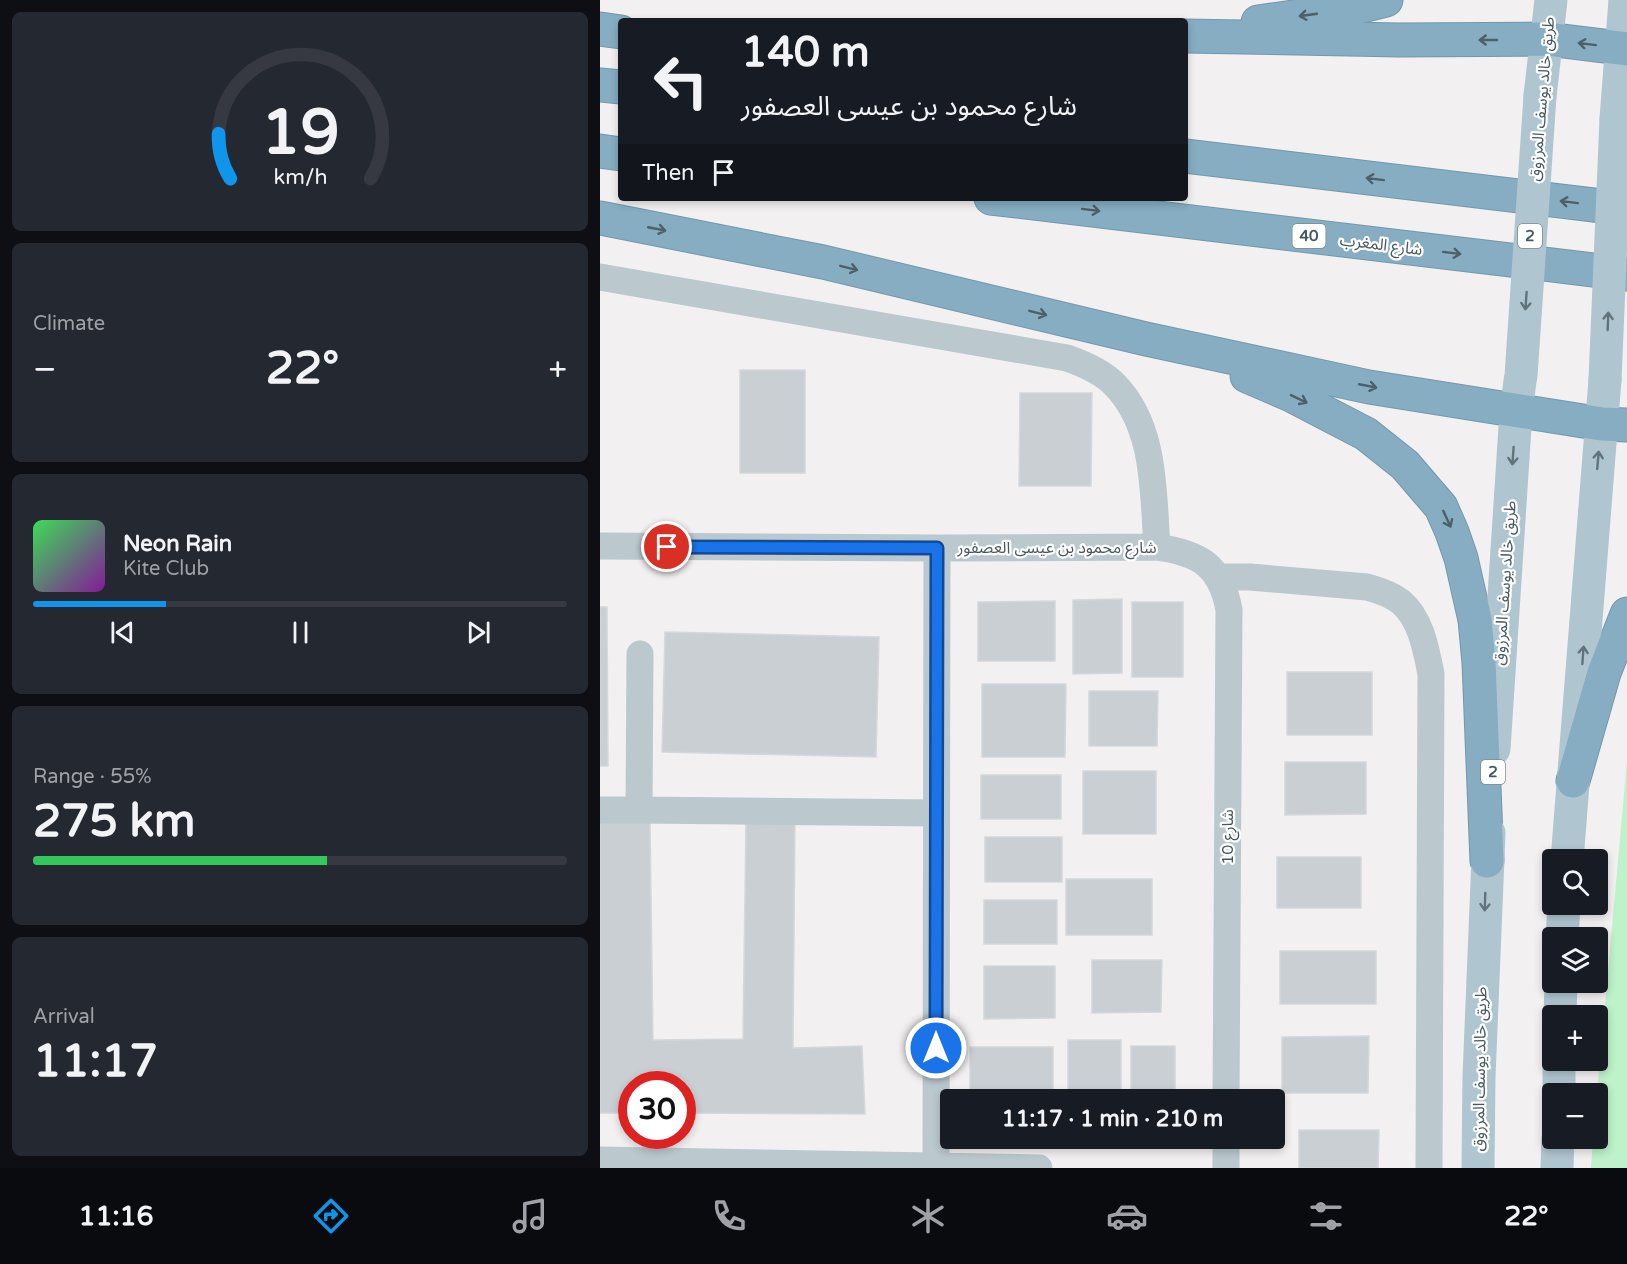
<!DOCTYPE html>
<html lang="en">
<head>
<meta charset="utf-8">
<style>
  body { margin:0; font-family:"Varela Round","Noto Sans Arabic",sans-serif; background:#242831; color:#f1f3f6; height:100vh; display:flex; flex-direction:column; font-size:22px; white-space:nowrap }
  * { box-sizing:border-box; margin:0 }
  p { font-size:20px; color:#9ea1a6 }
  .icon { flex:none; width:33px; height:33px; fill:none; stroke:currentColor; stroke-width:2; stroke-linecap:round; stroke-linejoin:round }
  .map { position:relative; flex:1; overflow:hidden }
  .details { display:flex; flex-direction:column; gap:12px; padding:12px; background:#0d0f14; width:600px }
  .details>* { flex:none }
  .hud { position:absolute; left:18px; top:18px; width:570px; height:183px; border-radius:6px; box-shadow:0 3px 9px #0003; background:#171b24; color:#f1f3f6; overflow:hidden }
  .buttons { position:absolute; left:942px; top:849px; display:grid; gap:12px }
  .buttons a { display:grid; place-items:center; width:66px; height:66px; border-radius:6px; background:#171b24; box-shadow:0 3px 9px #0003; font-size:30px }
  .speed { position:absolute; left:18px; top:1071px; display:flex; gap:12px; font-size:30px; font-weight:700; text-align:center }
  .speed>* { display:grid; place-content:center; width:78px; height:78px; border-radius:50%; background:#171b24; box-shadow:0 3px 9px #0003; line-height:1 }
  .speed .limit { border:9px solid #d22; background:#fff; color:#111 }
  .pin { position:absolute; display:grid; place-items:center; width:51px; height:51px; color:#fff; margin:-26px; border:3px solid #fff; border-radius:50%; box-shadow:0 2px 6px #0007 }
  .me { position:absolute; width:66px; margin:-33px; rotate:0deg; stroke-linejoin:round; filter:drop-shadow(0 0 4px #0008) }
  .turn { display:flex; align-items:center; gap:21px; height:126px; padding:0 24px; font-size:27px }
  .turn .icon { width:78px; height:78px; stroke-width:2.5 }
  .turn b { display:block; font-size:42px; line-height:51px }
  .then { display:flex; align-items:center; height:57px; padding:0 24px; background:#0003; gap:12px; font-size:22px }
  .big { font-size:45px; font-weight:700; line-height:1.1 }
  .details .card { flex:1; display:flex; flex-direction:column; justify-content:center; gap:9px; min-width:0; padding:0 21px; border-radius:9px; background:#242831 }
  .details .dial { align-items:center; gap:0 }
  .dial svg { height:156px; overflow:visible; fill:none; stroke:#363941; stroke-width:7; stroke-linecap:round; text-anchor:middle }
  .dial text { fill:#f1f3f6; stroke:none }
  .song { display:flex; align-items:center; gap:18px }
  .cover { width:72px; height:72px; border-radius:9px; background:linear-gradient(135deg,hsl(130 70% 55%),hsl(290 70% 35%)) }
  .played { height:6px; border-radius:3px; background:linear-gradient(90deg,#1095ed 25%,#363941 25%) }
  .keys { display:flex; justify-content:space-around; direction:ltr }
  .heat { display:flex; justify-content:space-between; align-items:center; font-size:33px; direction:ltr }
  .charge { height:9px; border-radius:4px; background:linear-gradient(90deg,#34c759 55%,#363941 0) }
  .trip { position:absolute; left:340px; top:1089px; width:345px; height:60px; border-radius:6px; background:#171b24; box-shadow:0 3px 9px #0003; font-weight:700; line-height:60px; text-align:center }
  .menu { display:flex; height:96px; justify-content:space-around; align-items:center; background:#090b0e; color:#9ea1a6 }
  .menu .icon { width:42px; height:42px }
  .menu .on { color:#1095ed }
  .menu b { font-size:27px; color:#f1f3f6 }
  main { display:flex; flex:1; min-height:0 }
  .map>svg:first-child { display:block }
  .green { fill:#bef2c9 }
  .building { fill:#cacfd3; stroke:#d4d8dc; stroke-width:1.5 }
  .lines { fill:none; stroke-linecap:round; stroke-linejoin:round }
  .highway-casing { stroke:#7198ad; stroke-width:35 }
  .minor { stroke:#bbc8ce; stroke-width:27 }
  .major { stroke:#afc5d0; stroke-width:33 }
  .highway { stroke:#86adc1; stroke-width:33 }
  .major-bridge { stroke:#afc5d0; stroke-width:33 }
  .oneway { stroke:#4d6069 }
  .oneway2 { stroke:#61737b }
  .route-casing { stroke:#114b97; stroke-width:15 }
  .route { stroke:#1a73e8; stroke-width:10 }
  .labels { text-anchor:middle; dominant-baseline:central; stroke-width:4.5; stroke-linejoin:round; paint-order:stroke }
  .shield { fill:#fff; stroke:#7e8a8f; stroke-width:1.5 }
  .shield-label { font-size:15px; font-weight:bold; fill:#47585f }
  .street-label { font-size:16px; fill:#47585f; stroke:#fff }
</style>
</head>
<body>
<main>
<section class="details">
<div class="card dial"><svg viewBox="0 0 100 80">
<path d="M14 69A42 42 0 1 1 86 69"/>
<path d="M14 69A42 42 0 0 1 8 46" stroke="#1095ed"/>
<text x="50" y="56" font-size="32" font-weight="700">19</text>
<text x="50" y="72" font-size="11">km/h</text>
</svg></div>
<div class="card"><p>Climate</p>
<div class="heat"><a>−</a><b class="big">22°</b><a>+</a></div>
</div>
<div class="card">
<div class="song"><i class="cover"></i><div><b>Neon Rain</b><p>Kite Club</p></div></div>
<div class="played"></div>
<div class="keys"><svg class="icon" aria-label="previous" viewBox="0 0 24 24"><path d="M18 5L8 12l10 7zM5 5v14"/></svg><svg class="icon" aria-label="pause" viewBox="0 0 24 24"><path d="M8 5v14M16 5v14"/></svg><svg class="icon" aria-label="next" viewBox="0 0 24 24"><path d="M6 5l10 7-10 7zM19 5v14"/></svg></div>
</div>
<div class="card"><p>Range · 55%</p><b class="big">275 km</b><div class="charge"></div></div>
<div class="card"><p>Arrival</p><b class="big">11:17</b></div>
</section>
<div class="map">
<svg width="1027" height="1168" viewBox="0 0 1027 1168">
  <rect width="100%" height="100%" fill="#f3f0f1"/>
  <path class="green" d="M1027,761V1168H991L993,1139L998,1138L997,1093Z"/>
  <path class="building" d="M140,370H205V473H140Z
    M420,393H492L491,486H419Z
    M522,599V673L473,674V600Z
    M455,601V661H378V602Z
    M532,602H583V677H532Z
    M0,607H7L8,766H0Z
    M65,632L279,637L276,757L62,752Z
    M687,672H772V735H687Z
    M382,684H466L465,757H382Z
    M489,691H558L557,746H489Z
    M685,762H766V814L685,815Z
    M483,771H556V834H483Z
    M381,775H461V819H381Z
    M195,819L193,1048L262,1046L265,1114L82,1113V1084H32V1113H0V822H50L53,1040L143,1039L146,820Z
    M385,837H462V882H385Z
    M677,857H761V908H677Z
    M466,879H552V935H466Z
    M384,900H457V944H384Z
    M680,951H776V1004H680Z
    M492,960H562L561,1012L492,1013Z
    M384,966H455V1018L384,1019Z
    M769,1036L768,1093H682V1037Z
    M468,1040H521V1100H468Z
    M531,1046H575V1100H531Z
    M370,1047H453V1100H370Z
    M699,1130H779L778,1168H699Z"/>
  <g class="lines">
    <defs>
      <path id="highway" d="M658,22L750,9L786,0
        M0,29L21,32
        M585,36L800,40L947,39L1027,49
        M0,85L21,87
        M0,151L21,154
        M585,156L1027,209
        M391,198L1027,274
        M0,218L223,262L546,339L769,387L1002,424L1027,425
        M647,376L691,395L766,434L805,465L841,507L852,532L861,558L875,620L879,663L887,861
        M973,781L1004,673L1027,614"/>
    </defs>
    <use href="#highway" class="highway-casing"/>
    <path class="minor" d="M0,277L467,358C484,364 503,372 515,385C556,427 553,493 557,547
      M0,546L337,548L557,547C599,553 621,565 629,610L626,1100
      M617,577H650L767,587C778,590 791,594 801,602C821,619 826,649 831,674L829,1168
      M40,654L39,810L336,813
      M0,810H39
      M0,1160L439,1168
      M336,1165L337,548
      M626,1168V1138"/>
    <path class="major" d="M940,96L951,0
      M1016,119L1025,0
      M894,749L916,412L920,381
      M967,860L1005,380
      M962,938L964,904
      M960,1016L961,982
      M959,1094V1060
      M878,1168L879,1077L889,833
      M957,1168L958,1138"/>
    <use href="#highway" class="highway"/>
    <path class="major-bridge" d="M921,376L940,96
      M1005,380L1016,119"/>
  </g>
  <defs><path id="oneway-shaft" d="M-6 0H5M1.5-3L5.5 0L1.5 3" fill="none" stroke-width="1.6" stroke-linecap="round" stroke-linejoin="round" transform="scale(1.5)"/></defs>
  <g class="oneway">
    <use href="#oneway-shaft" transform="translate(708 15) rotate(172)"/>
    <use href="#oneway-shaft" transform="translate(888 40) rotate(180)"/>
    <use href="#oneway-shaft" transform="translate(987 44) rotate(-173)"/>
    <use href="#oneway-shaft" transform="translate(775 179) rotate(-173)"/>
    <use href="#oneway-shaft" transform="translate(969 202) rotate(-173)"/>
    <use href="#oneway-shaft" transform="translate(491 210) rotate(7)"/>
    <use href="#oneway-shaft" transform="translate(57 229) rotate(11)"/>
    <use href="#oneway-shaft" transform="translate(852 253) rotate(7)"/>
    <use href="#oneway-shaft" transform="translate(249 268) rotate(14)"/>
    <use href="#oneway-shaft" transform="translate(438 313) rotate(14)"/>
    <use href="#oneway-shaft" transform="translate(768 386) rotate(11)"/>
    <use href="#oneway-shaft" transform="translate(699 399) rotate(26)"/>
    <use href="#oneway-shaft" transform="translate(847 519) rotate(65)"/>
  </g>
  <g class="oneway2">
    <use href="#oneway-shaft" transform="translate(926 301) rotate(94)"/>
    <use href="#oneway-shaft" transform="translate(1008 321) rotate(-88)"/>
    <use href="#oneway-shaft" transform="translate(913 456) rotate(94)"/>
    <use href="#oneway-shaft" transform="translate(998 460) rotate(-85)"/>
    <use href="#oneway-shaft" transform="translate(983 655) rotate(-86)"/>
    <use href="#oneway-shaft" transform="translate(885 902) rotate(92)"/>
  </g>
  <g class="lines">
    <defs>
      <path id="route" d="M67,547L337,548L336,1048"/>
    </defs>
    <use href="#route" class="route-casing"/>
    <use href="#route" class="route"/>
  </g>
  <g class="labels">
    <g class="shield">
      <rect x="692.5" y="224" width="33" height="24" rx="4.5"/>
      <rect x="918" y="224" width="24" height="24" rx="4.5"/>
      <rect x="881" y="760" width="24" height="24" rx="4.5"/>
    </g>
    <g class="shield-label">
      <text x="709" y="236">40</text>
      <text x="930" y="236">2</text>
      <text x="893" y="772">2</text>
    </g>
    <g class="street-label">
      <text transform="translate(942 99) rotate(-85)">طريق خالد يوسف المرزوق</text>
      <text transform="translate(781 245) rotate(7)">شارع المغرب</text>
      <text x="457" y="548">شارع محمود بن عيسى العصفور</text>
      <text transform="translate(905 583) rotate(-86)">طريق خالد يوسف المرزوق</text>
      <text transform="translate(628 837) rotate(-90)">شارع 10</text>
      <text transform="translate(880 1069) rotate(-89)">طريق خالد يوسف المرزوق</text>
    </g>
  </g>
</svg>
<div class="buttons">
<a><svg class="icon" aria-label="search" viewBox="0 0 24 24"><circle cx="10" cy="10" r="6"/><path d="M15 15l6 6"/></svg></a>
<a><svg class="icon" aria-label="layers" viewBox="0 0 24 24"><path d="M12 4l9 5-9 5-9-5zM3 14l9 5 9-5"/></svg></a>
<a>+</a>
<a>−</a>
</div>
<div class="speed"><div class="limit">30</div></div>
<div class="pin" style="left:67px;top:547px;background:#d93025"><svg class="icon" aria-label="arrive" viewBox="0 0 24 24"><path d="M6 21V4h12l-3 4 3 4H6"/></svg></div>
<svg class="me" style="left:336px;top:1048px" viewBox="-20 -20 40 40"><circle r="17" fill="#1a73e8" stroke="#fff" stroke-width="3"/><path d="M0-11L8 9 0 5-8 9z" fill="#fff"/></svg>
<div class="trip">11:17 · 1 min · 210 m</div>
<div class="hud">
<div class="turn"><svg class="icon" aria-label="left" viewBox="0 0 24 24"><path d="M17 20v-9H6M10 6l-5 5 5 5"/></svg><div><b>140 m</b>شارع محمود بن عيسى العصفور</div></div>
<div class="then">Then<svg class="icon" aria-label="arrive" viewBox="0 0 24 24"><path d="M6 21V4h12l-3 4 3 4H6"/></svg></div>
</div>
</div>
</main>
<nav class="menu">
<b>11:16</b>
<svg class="icon on" aria-label="directions" viewBox="0 0 24 24"><path d="M12 3l9 9-9 9-9-9zM9 14v-3h6M13 9l2 2-2 2"/></svg>
<svg class="icon" aria-label="music" viewBox="0 0 24 24"><path d="M9 18V5l10-2v13"/><circle cx="6" cy="18" r="3"/><circle cx="16" cy="16" r="3"/></svg>
<svg class="icon" aria-label="phone" viewBox="0 0 24 24"><path d="M5 4h4l2 5-3 2q2 4 5 5l2-3 5 2v4C11 20 4 13 5 4z"/></svg>
<svg class="icon" aria-label="climate" viewBox="0 0 24 24"><path d="M12 3v18M4 7l16 10M4 17L20 7"/></svg>
<svg class="icon" aria-label="car" viewBox="0 0 24 24"><path d="M5 17H2v-5l4-1 3-4h7l3 4 3 1v5h-3M9 17h6M6 11h13"/><circle cx="7" cy="17" r="2"/><circle cx="17" cy="17" r="2"/></svg>
<svg class="icon" aria-label="filters" viewBox="0 0 24 24"><path d="M4 7h16M4 17h16"/><circle cx="9" cy="7" r="2"/><circle cx="15" cy="17" r="2"/></svg>
<b>22°</b>
</nav>
</body>
</html>
